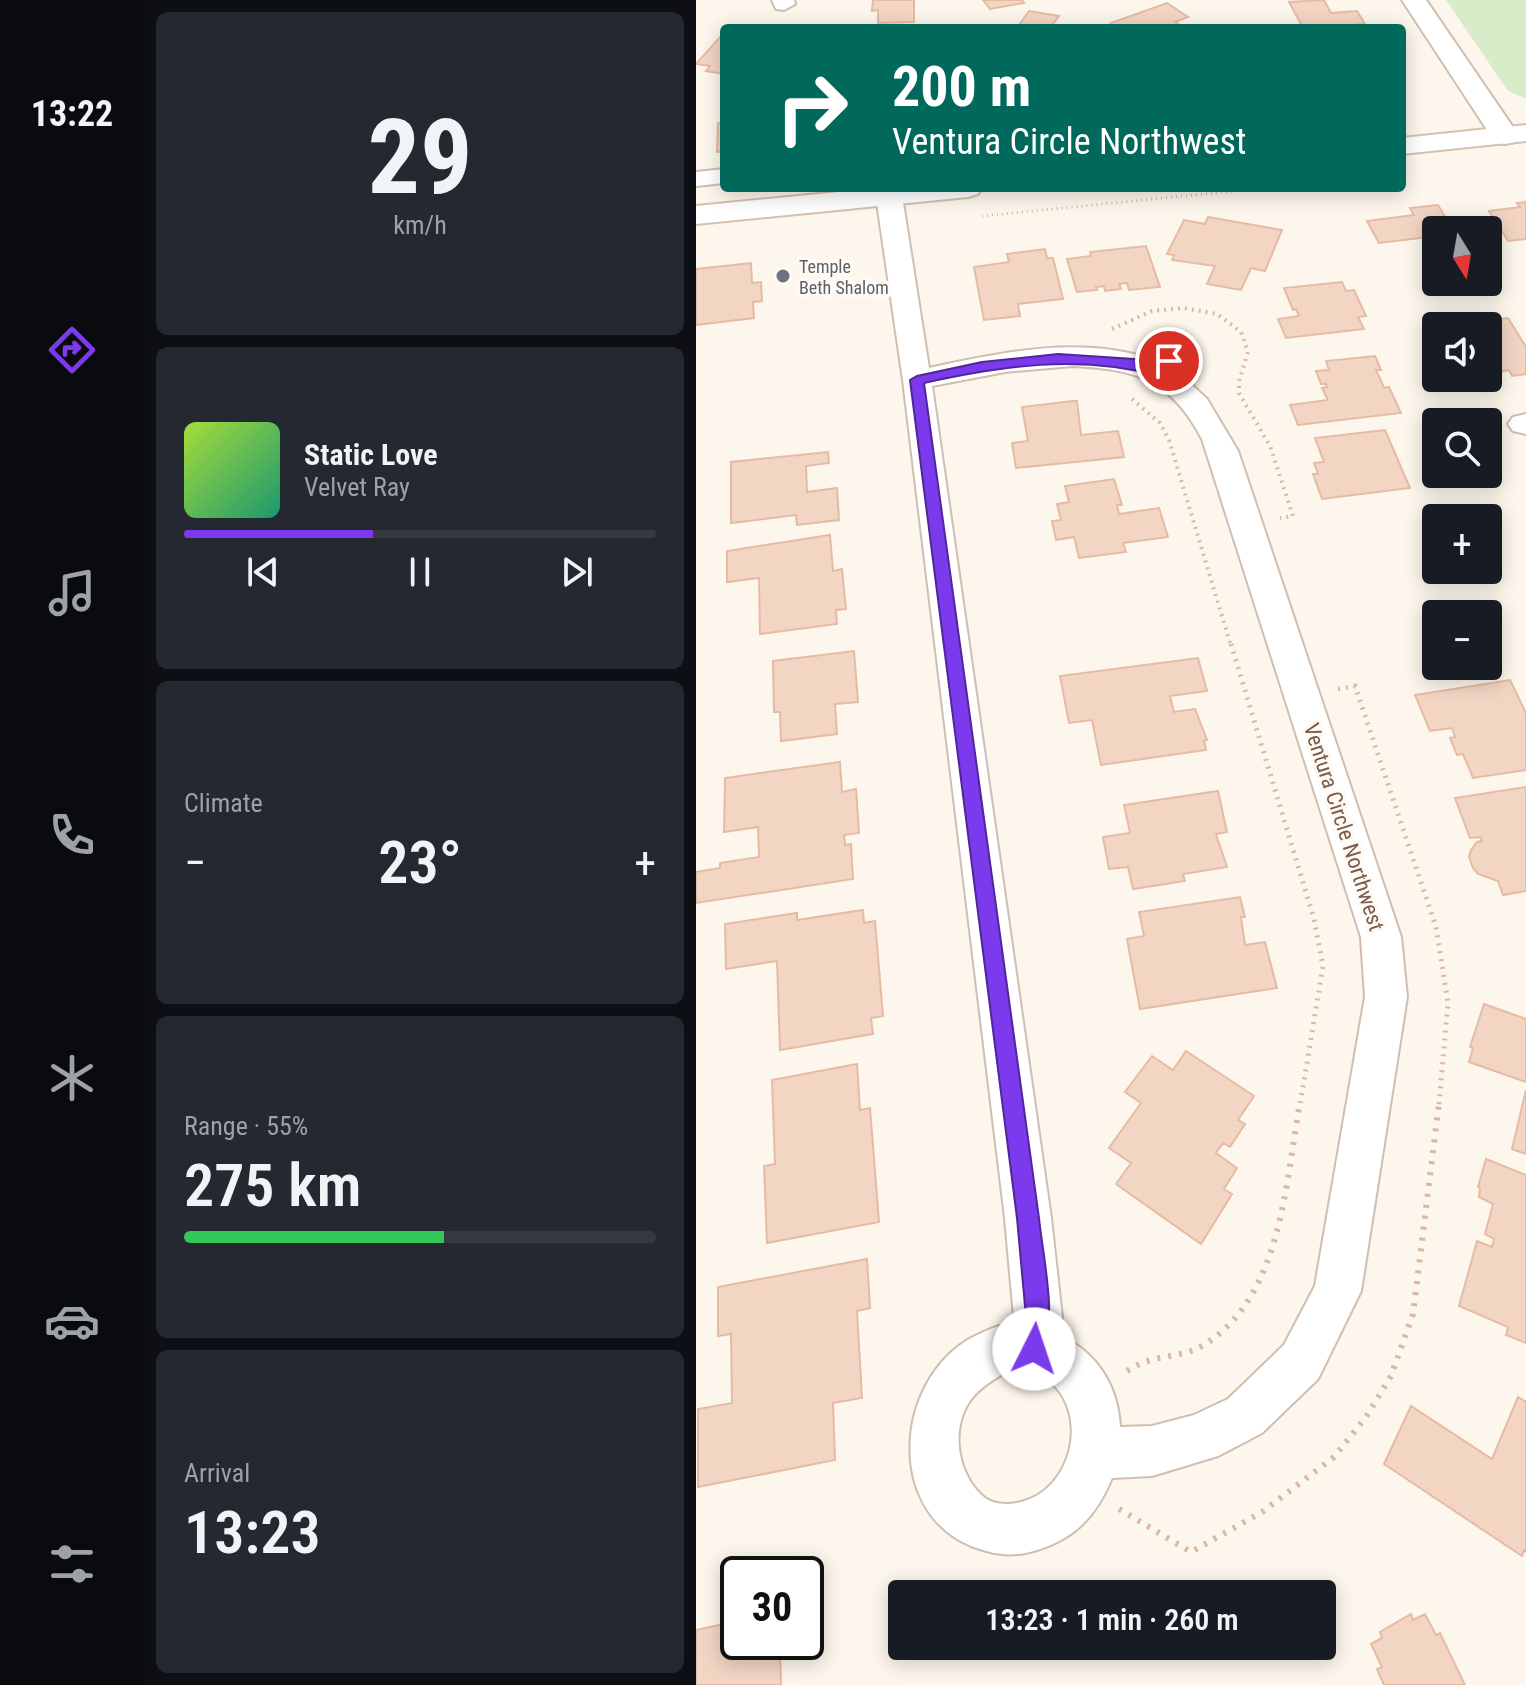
<!DOCTYPE html>
<html lang="en">
<head>
<meta charset="utf-8">
<style>
  body { margin:0; font-family:"Roboto Condensed",sans-serif; background:#242831; color:#f1f3f6; height:100vh; display:flex; flex-direction:column; font-size:30px; white-space:nowrap }
  * { box-sizing:border-box; margin:0 }
  p { font-size:26px; color:#9ea1a6 }
  .icon { flex:none; width:44px; height:44px; fill:none; stroke:currentColor; stroke-width:2; stroke-linecap:round; stroke-linejoin:round }
  .map { position:relative; flex:1; overflow:hidden }
  .drawer { display:flex; flex-direction:column; gap:12px; padding:12px; background:#0d0f14; width:552px }
  .drawer>* { flex:none }
  .top-card { position:absolute; left:24px; top:24px; width:686px; height:168px; border-radius:8px; box-shadow:0 4px 20px #0003; background:#00695c; color:#fff; overflow:hidden }
  .needle { width:52px; rotate:169deg }
  .buttons { position:absolute; left:726px; top:216px; display:grid; gap:16px }
  .buttons a { display:grid; place-items:center; width:80px; height:80px; border-radius:8px; background:#171b24; box-shadow:0 4px 20px #0003; font-size:40px }
  .speed { position:absolute; left:24px; top:1556px; display:flex; gap:16px; font-size:40px; font-weight:700; text-align:center }
  .speed>* { display:grid; place-content:center; width:104px; height:104px; border-radius:50%; background:#171b24; box-shadow:0 4px 20px #0003; line-height:1 }
  .speed .limit { border:4px solid #111; border-radius:12px; background:#fff; color:#111 }
  .pin { position:absolute; display:grid; place-items:center; width:68px; height:68px; color:#fff; margin:-34px; border:4px solid #fff; border-radius:50%; box-shadow:0 2px 8px #0007 }
  .me { position:absolute; width:88px; margin:-44px; rotate:4deg; stroke-linejoin:round; filter:drop-shadow(0 0 6px #0008) }
  .turn { display:flex; align-items:center; gap:28px; height:168px; padding:0 40px; font-size:36px }
  .turn .icon { width:104px; height:104px; stroke-width:2.5 }
  .turn b { display:block; font-size:56px; line-height:68px }
  .big { font-size:60px; font-weight:600; line-height:1.1 }
  .drawer .widget { flex:1; display:flex; flex-direction:column; justify-content:center; gap:12px; min-width:0; padding:0 28px; border-radius:12px; background:#242831 }
  .drawer .dial { align-items:center; gap:0 }
  .dial b { font-size:104px; line-height:1 }
  .song { display:flex; align-items:center; gap:24px }
  .cover { width:96px; height:96px; border-radius:12px; background:linear-gradient(135deg,hsl(80 70% 55%),hsl(160 70% 35%)) }
  .played { height:8px; border-radius:4px; background:linear-gradient(90deg,#7c3aed 40%,#363941 40%) }
  .keys { display:flex; justify-content:space-around; direction:ltr }
  .heat { display:flex; justify-content:space-between; align-items:center; font-size:44px; direction:ltr }
  .charge { height:12px; border-radius:6px; background:linear-gradient(90deg,#34c759 55%,#363941 0) }
  .trip { position:absolute; left:192px; top:1580px; width:448px; height:80px; border-radius:8px; background:#171b24; box-shadow:0 4px 20px #0003; font-weight:600; line-height:80px; text-align:center }
  main { display:flex; flex:1; min-height:0 }
  .dock { display:flex; flex-direction:column; width:144px; justify-content:space-around; align-items:center; background:#090b0e; color:#9ea1a6 }
  .dock .icon { width:56px; height:56px }
  .dock .current { color:#7c3aed }
  .dock b { font-size:36px; color:#f1f3f6 }
  .map>svg:first-child { display:block }
  .green { fill:#d8ecc9 }
  .building { fill:#f3d5c3; stroke:#e6bba3; stroke-width:2 }
  .lines { fill:none; stroke-linecap:round; stroke-linejoin:round }
  .minor-casing { stroke:#d1beb0; stroke-width:4 }
  .tertiary-casing { stroke:#d1beb0; stroke-width:4 }
  .secondary-casing { stroke:#d6c0b0; stroke-width:4 }
  .path-far3 { stroke:#d9b8a5; stroke-width:3; stroke-dasharray:1 4; stroke-linecap:butt }
  .path-far2 { stroke:#d9b8a5; stroke-width:4; stroke-dasharray:2 5; stroke-linecap:butt }
  .path-far1 { stroke:#d9b8a5; stroke-width:5; stroke-dasharray:2 6; stroke-linecap:butt }
  .path { stroke:#d9b8a5; stroke-width:6; stroke-dasharray:3 8; stroke-linecap:butt }
  .minor { fill:#fff; fill-rule:evenodd }
  .tertiary { fill:#fff; fill-rule:evenodd }
  .secondary { fill:#fff; fill-rule:evenodd }
  .route { fill:#7c3aed; stroke:#51269a; stroke-width:2 }
  .worship-dot { fill:#6b7280; stroke:#fffaf3; stroke-width:3 }
  .labels { text-anchor:middle; dominant-baseline:central; stroke-width:7; stroke-linejoin:round; paint-order:stroke }
  .far-worship-label { font-size:18px; fill:#5b616d; stroke:#fffaf3; text-anchor:start }
  .street-label { font-size:22px; fill:#7a5c4d; stroke:#fffaf3 }
</style>
</head>
<body>
<main>
<nav class="dock">
<b>13:22</b>
<svg class="icon current" aria-label="directions" viewBox="0 0 24 24"><path d="M12 3l9 9-9 9-9-9zM9 14v-3h6M13 9l2 2-2 2"/></svg>
<svg class="icon" aria-label="music" viewBox="0 0 24 24"><path d="M9 18V5l10-2v13"/><circle cx="6" cy="18" r="3"/><circle cx="16" cy="16" r="3"/></svg>
<svg class="icon" aria-label="phone" viewBox="0 0 24 24"><path d="M5 4h4l2 5-3 2q2 4 5 5l2-3 5 2v4C11 20 4 13 5 4z"/></svg>
<svg class="icon" aria-label="climate" viewBox="0 0 24 24"><path d="M12 3v18M4 7l16 10M4 17L20 7"/></svg>
<svg class="icon" aria-label="car" viewBox="0 0 24 24"><path d="M5 17H2v-5l4-1 3-4h7l3 4 3 1v5h-3M9 17h6M6 11h13"/><circle cx="7" cy="17" r="2"/><circle cx="17" cy="17" r="2"/></svg>
<svg class="icon" aria-label="filters" viewBox="0 0 24 24"><path d="M4 7h16M4 17h16"/><circle cx="9" cy="7" r="2"/><circle cx="15" cy="17" r="2"/></svg>
</nav>
<section class="drawer">
<div class="widget dial"><b>29</b><p>km/h</p></div>
<div class="widget">
<div class="song"><i class="cover"></i><div><b>Static Love</b><p>Velvet Ray</p></div></div>
<div class="played"></div>
<div class="keys"><svg class="icon" aria-label="previous" viewBox="0 0 24 24"><path d="M18 5L8 12l10 7zM5 5v14"/></svg><svg class="icon" aria-label="pause" viewBox="0 0 24 24"><path d="M8 5v14M16 5v14"/></svg><svg class="icon" aria-label="next" viewBox="0 0 24 24"><path d="M6 5l10 7-10 7zM19 5v14"/></svg></div>
</div>
<div class="widget"><p>Climate</p>
<div class="heat"><a>−</a><b class="big">23°</b><a>+</a></div>
</div>
<div class="widget"><p>Range · 55%</p><b class="big">275 km</b><div class="charge"></div></div>
<div class="widget"><p>Arrival</p><b class="big">13:23</b></div>
</section>
<div class="map">
<svg width="830" height="1685" viewBox="0 0 830 1685">
  <rect width="100%" height="100%" fill="#fdf6ec"/>
  <path class="green" d="M750,0H830V99L812,91Z"/>
  <path class="building" d="M177,0H218V22L182,23V10L176,11Z
    M287,0H326L328,3L294,9Z
    M628,0L635,13L661,11L669,24L607,28L593,2Z
    M471,3L492,17L479,22L489,28H423L415,23Z
    M333,11L363,16L354,28H321Z
    M24,37L28,38V74L10,71L14,66L0,64Z
    M22,123H28V151L21,152Z
    M830,202V239L812,241L793,211L824,207L821,203Z
    M742,205L757,230H740V236L683,243L671,221L718,215L714,208Z
    M512,217L586,230L569,271L555,268L545,290L511,284L519,266L476,260L478,255L471,254L488,220L509,224Z
    M450,246L464,287L433,290L431,283L423,284L425,289L409,291L408,286L400,287L401,290L381,292L371,259L395,256L394,252Z
    M349,249L351,258H357L367,299L322,304L324,316L288,320L278,267L313,262L311,254Z
    M55,263L56,283L65,282L66,301L57,302L58,318L0,325V269Z
    M646,282L650,291L658,290L670,316L662,317L668,329L590,338L582,319L603,316L600,309L597,310L588,288Z
    M812,318L830,347V374L816,376L813,370L797,373L800,378L765,382L762,378H792V326H744Z
    M679,356L685,370H680L685,381L688,388L693,387L705,413L602,425L594,405L632,400L626,388L631,387L630,384H625L620,371L633,370L630,361Z
    M377,401H381L385,435L422,431L428,457L320,468L316,443L332,441L326,407Z
    M689,430L714,488L626,499L617,474H622L618,463L628,462L619,438Z
    M132,452L133,463L110,466L111,492L141,488L143,520L101,525L100,515L35,523V462Z
    M418,479L426,505H421L423,514L463,508L472,537L427,543L430,552L383,558L378,537L360,540L356,521L365,520L361,504L373,502L369,486Z
    M134,535L137,571L146,569L150,609L140,610L141,624L64,634L63,578L31,582V551Z
    M158,651L162,702L139,704L141,734L85,741L84,712H78L77,661Z
    M502,658L511,691L474,696L478,712L499,709L511,740L508,741L510,750L405,765L396,720L373,723L364,676Z
    M814,680L830,713V770L777,778L767,754L761,755L754,738L759,737L756,728L734,731L719,695Z
    M144,762L146,792L160,789L163,833L148,835L149,845L155,844L157,879L0,903V872L24,868V863L63,857L62,827L28,832L29,778Z
    M830,787V891L807,895L802,881L782,874L777,868L773,857L775,850L781,842L786,841L784,837L774,838L759,798Z
    M522,791L531,832L520,834L531,867L487,874L489,881L437,889L432,867L413,869L407,837L434,833L428,805Z
    M544,897L549,917H545L549,945L569,942L581,988L444,1009L431,939L448,936L443,912Z
    M167,910L168,923L179,921L187,1016L175,1018L177,1034L84,1050L81,961L30,969L29,924L101,913V920Z
    M788,1004L830,1019V1082L773,1062L777,1048L774,1047Z
    M490,1051L558,1096L542,1120L549,1124L534,1147L527,1143L520,1153L541,1168L528,1189L536,1194L505,1244L420,1184L435,1163L413,1148L445,1103L429,1092L456,1056L477,1070Z
    M161,1064L164,1110L174,1108L183,1222L71,1243L68,1166L79,1164L76,1080Z
    M830,1090V1154L816,1149Z
    M790,1159L830,1175V1343L810,1335L812,1327L763,1306L781,1241L796,1247L798,1239L789,1234L797,1204L783,1197L784,1188L782,1187Z
    M171,1259L174,1308L161,1311L166,1398L137,1403L139,1460L2,1487V1409L36,1403L35,1334L22,1336V1287Z
    M822,1397L830,1402V1552L828,1550L826,1556L688,1464L715,1406L796,1459Z
    M715,1614L717,1620L729,1614L740,1635L744,1633L769,1685H688L681,1669L686,1667L675,1644L686,1638L684,1632Z
    M42,1621V1642H48L49,1657L84,1649L85,1685H0V1630Z"/>
  <g class="lines">
    <defs>
      <path id="minor" d="M76,0H98L99,4L88,10L80,9Z
        M28,169V183L0,186V172Z
        M193,188L202,191L206,196L233,368C304,352 388,335 457,360C470,349 477,339 495,344L499,350L480,370L511,399L542,451L705,937L711,997L665,1291L622,1379L566,1433L522,1456L456,1476L416,1478C400,1517 377,1541 334,1552C312,1557 297,1554 275,1546C188,1509 200,1378 277,1337C290,1331 303,1324 317,1324L318,1317L309,1218L207,380L180,196L184,191ZM376,366C441,369 475,380 506,439L665,937L669,997L619,1286L588,1345L532,1399L498,1415L456,1426L424,1427C422,1386 401,1352 364,1336L366,1317L355,1218L236,386L309,372ZM310,1372C324,1372 340,1371 352,1380C395,1413 376,1490 325,1502C313,1505 299,1505 289,1498C261,1476 253,1427 276,1398C285,1387 298,1379 310,1372Z
        M830,414V434L817,431L812,424L817,417Z"/>
      <path id="tertiary" d="M706,0H730L823,136L819,142L809,144L799,142Z"/>
      <path id="secondary" d="M830,125V141L706,154V138Z
        M184,188H286L282,194L272,197L0,224V206Z"/>
    </defs>
    <use href="#minor" class="minor-casing"/>
    <use href="#tertiary" class="tertiary-casing"/>
    <use href="#secondary" class="secondary-casing"/>
    <path class="path-far3" d="M286,216L568,188"/>
    <path class="path-far2" d="M416,329L456,311L488,308L521,314L545,332L552,352L543,381V393L574,446L597,516L584,518
      M436,399L464,423L473,440L535,646"/>
    <path class="path-far1" d="M535,644L618,919L627,966L604,1105
      M642,689L659,686L740,927L752,1003L743,1105"/>
    <path class="path" d="M431,1371C457,1353 484,1359 506,1346C586,1298 589,1184 604,1103
      M423,1509L495,1552L566,1512L638,1457L670,1417L695,1376L717,1314L743,1103"/>
    <use href="#minor" class="minor"/>
    <use href="#tertiary" class="tertiary"/>
    <use href="#secondary" class="secondary"/>
  </g>
  <path class="route" d="M362,354L438,359L459,366L473,356L480,361L462,376C384,354 305,366 228,383L343,1218C347,1258 362,1320 346,1357L338,1360L330,1357L326,1349L330,1317L321,1218L214,380L221,376L286,362Z"/>
  <circle class="worship-dot" cx="87" cy="276" r="8"/>
  <g class="labels">
    <g class="far-worship-label">
      <text x="103" y="266">Temple<tspan x="103" dy="21">Beth Shalom</tspan></text>
    </g>
    <g class="street-label">
      <text transform="translate(648 827) rotate(72)">Ventura Circle Northwest</text>
    </g>
  </g>
</svg>
<div class="buttons">
<a><svg class="needle" viewBox="-14 -14 28 28"><path d="M0-13l5 13h-10z" fill="#e53935"/><path d="M0 13l5-13h-10z" fill="#9ea1a6"/></svg></a>
<a><svg class="icon" aria-label="sound" viewBox="0 0 24 24"><path d="M4 9h4l5-4v14l-5-4H4zM17 9q2 3 0 6"/></svg></a>
<a><svg class="icon" aria-label="search" viewBox="0 0 24 24"><circle cx="10" cy="10" r="6"/><path d="M15 15l6 6"/></svg></a>
<a>+</a>
<a>−</a>
</div>
<div class="speed"><div class="limit">30</div></div>
<div class="pin" style="left:473px;top:361px;background:#d93025"><svg class="icon" aria-label="arrive" viewBox="0 0 24 24"><path d="M6 21V4h12l-3 4 3 4H6"/></svg></div>
<svg class="me" style="left:338px;top:1349px" viewBox="-20 -20 40 40"><circle r="19" fill="#fff"/><path d="M0-13L10 11 0 6-10 11z" fill="#7c3aed"/></svg>
<div class="trip">13:23 · 1 min · 260 m</div>
<div class="top-card">
<div class="turn"><svg class="icon" aria-label="right" viewBox="0 0 24 24"><path d="M7 20v-9h11M14 6l5 5-5 5"/></svg><div><b>200 m</b>Ventura Circle Northwest</div></div>
</div>
</div>
</main>
</body>
</html>
